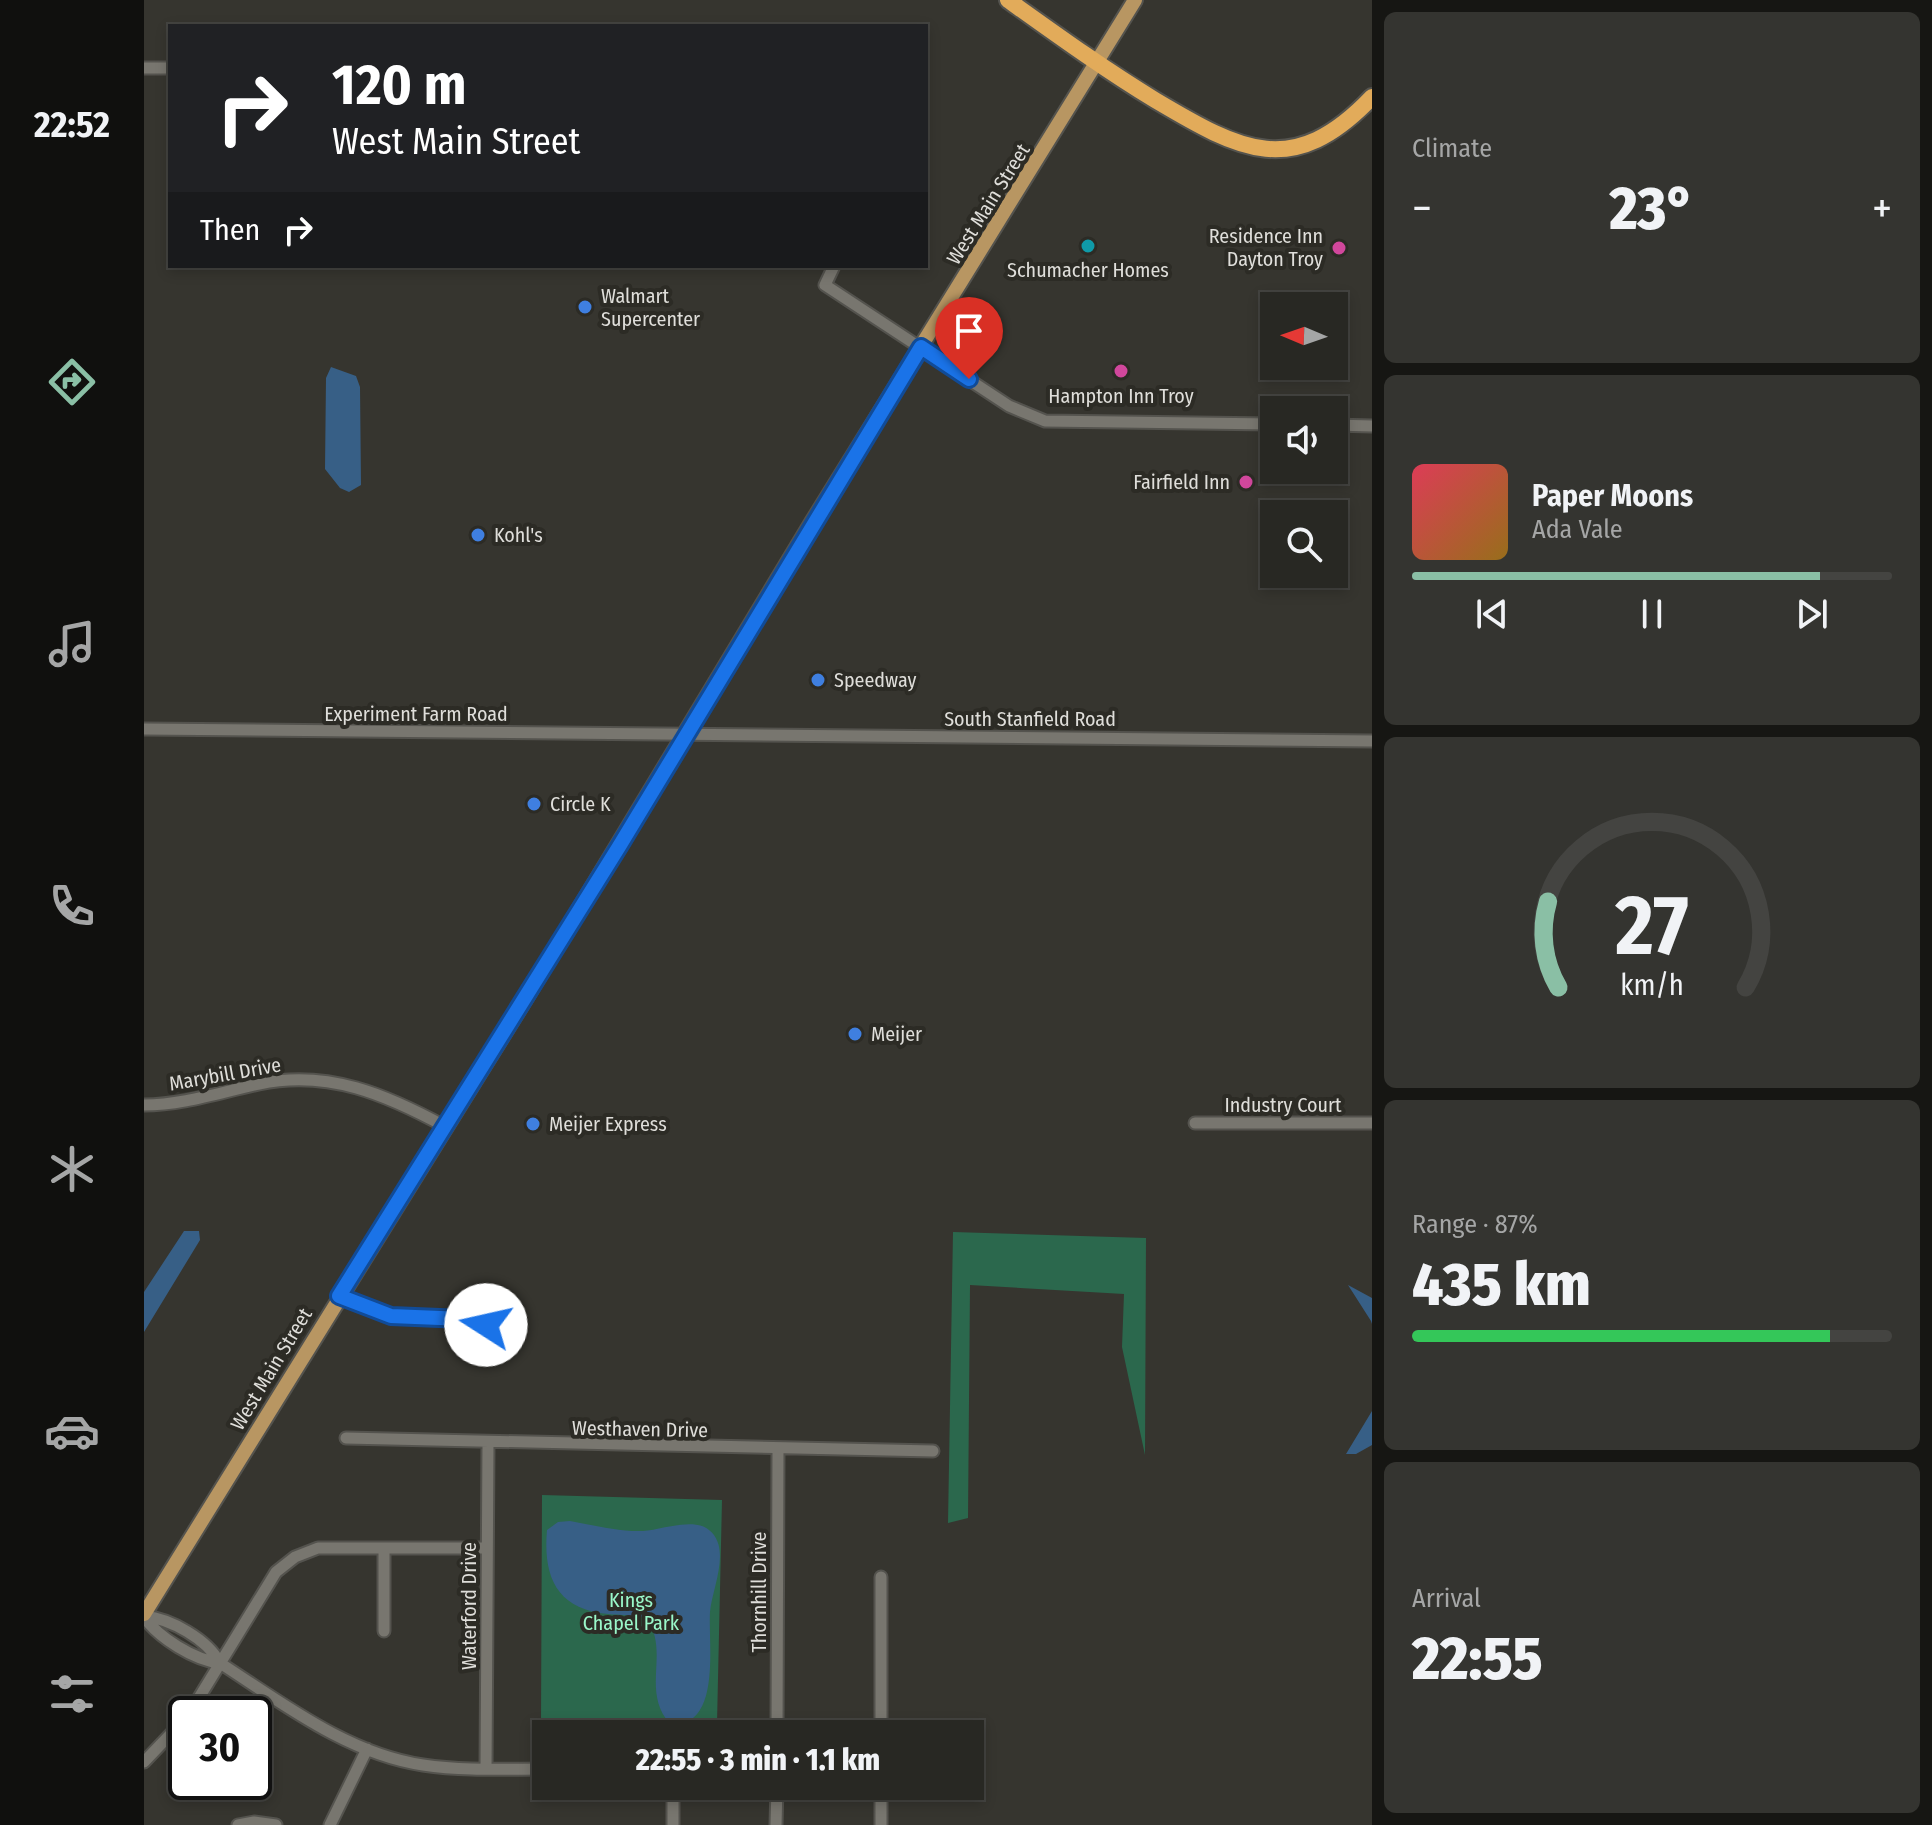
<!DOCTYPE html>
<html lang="en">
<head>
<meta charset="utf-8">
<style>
  body { margin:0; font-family:"Fira Sans Condensed",sans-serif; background:#343430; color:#f1f3f6; height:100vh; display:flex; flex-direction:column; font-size:30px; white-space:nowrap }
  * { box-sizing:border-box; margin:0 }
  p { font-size:26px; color:#a5a6a6 }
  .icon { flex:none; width:44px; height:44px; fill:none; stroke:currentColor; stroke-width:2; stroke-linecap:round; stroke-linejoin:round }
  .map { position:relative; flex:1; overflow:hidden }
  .details { display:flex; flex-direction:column; gap:12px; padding:12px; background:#161613; width:560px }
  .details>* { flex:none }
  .banner { position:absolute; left:24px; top:24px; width:760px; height:244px; border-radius:0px; box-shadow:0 4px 12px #0003,0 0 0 2px #444441; background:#202124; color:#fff; overflow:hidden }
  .needle { width:52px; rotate:272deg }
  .fabs { position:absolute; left:1116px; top:292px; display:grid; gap:16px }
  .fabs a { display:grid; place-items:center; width:88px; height:88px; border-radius:0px; background:#282823; box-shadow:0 4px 12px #0003,0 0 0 2px #444441; font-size:40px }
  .speed { position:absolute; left:24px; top:1696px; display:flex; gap:16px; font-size:40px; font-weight:700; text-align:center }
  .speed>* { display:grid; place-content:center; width:104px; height:104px; border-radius:50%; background:#282823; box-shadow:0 4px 12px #0003,0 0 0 2px #444441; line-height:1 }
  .speed .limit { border:4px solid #111; border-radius:12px; background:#fff; color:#111 }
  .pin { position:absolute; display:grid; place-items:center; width:68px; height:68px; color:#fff; margin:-82px -34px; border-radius:50% 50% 50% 0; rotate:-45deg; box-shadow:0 0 8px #0007 }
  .pin .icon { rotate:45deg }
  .me { position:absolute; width:88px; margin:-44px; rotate:280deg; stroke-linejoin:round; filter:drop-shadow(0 0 6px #0008) }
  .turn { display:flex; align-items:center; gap:28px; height:168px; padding:0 32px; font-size:36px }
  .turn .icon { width:104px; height:104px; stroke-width:2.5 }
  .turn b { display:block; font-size:56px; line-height:68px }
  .then { display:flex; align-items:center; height:76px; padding:0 32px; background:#0003; gap:16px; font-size:30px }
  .big { font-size:60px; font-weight:800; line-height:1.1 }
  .details .widget { flex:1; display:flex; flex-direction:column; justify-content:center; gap:12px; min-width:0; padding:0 28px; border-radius:12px; background:#343430 }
  .details .dial { align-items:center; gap:0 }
  .dial svg { height:208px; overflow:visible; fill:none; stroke:#444441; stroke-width:7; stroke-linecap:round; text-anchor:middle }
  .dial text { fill:#f1f3f6; stroke:none }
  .song { display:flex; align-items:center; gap:24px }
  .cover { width:96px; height:96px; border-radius:12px; background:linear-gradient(135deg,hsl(350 70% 55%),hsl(40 70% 35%)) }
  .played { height:8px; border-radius:4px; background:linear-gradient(90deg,#8abfa5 85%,#444441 85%) }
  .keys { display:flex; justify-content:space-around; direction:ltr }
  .heat { display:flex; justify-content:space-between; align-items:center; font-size:44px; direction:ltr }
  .charge { height:12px; border-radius:6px; background:linear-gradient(90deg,#34c759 87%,#444441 0) }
  .trip { position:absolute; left:388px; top:1720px; width:452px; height:80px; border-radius:0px; background:#282823; box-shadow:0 4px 12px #0003,0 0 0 2px #444441; font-weight:800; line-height:80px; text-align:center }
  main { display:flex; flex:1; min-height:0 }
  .dock { display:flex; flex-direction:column; width:144px; justify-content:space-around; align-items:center; background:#10100e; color:#a5a6a6 }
  .dock .icon { width:56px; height:56px }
  .dock .active { color:#8abfa5 }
  .dock b { font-size:36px; color:#f1f3f6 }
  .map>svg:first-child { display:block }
  .green { fill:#2b684d }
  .water { fill:#375f86 }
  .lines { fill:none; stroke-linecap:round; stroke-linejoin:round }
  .minor-casing { stroke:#54534e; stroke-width:15 }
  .major-casing { stroke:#54534e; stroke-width:18 }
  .highway-casing { stroke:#54534e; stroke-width:20 }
  .minor { stroke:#78766f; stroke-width:11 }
  .major { stroke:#b89662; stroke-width:14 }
  .highway { stroke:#e2ab5a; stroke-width:16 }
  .route-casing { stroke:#114b97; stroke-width:20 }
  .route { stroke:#1a73e8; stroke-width:14 }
  .culture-dot { fill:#0f9aa8; stroke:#2c2b25; stroke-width:3 }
  .hotel-dot { fill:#d1479c; stroke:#2c2b25; stroke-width:3 }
  .shop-dot { fill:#3f7fe0; stroke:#2c2b25; stroke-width:3 }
  .labels { text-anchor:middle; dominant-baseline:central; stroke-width:8; stroke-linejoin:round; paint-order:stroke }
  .street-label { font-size:20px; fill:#dfdeda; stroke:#2c2b25 }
  .poi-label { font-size:20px; fill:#dfdeda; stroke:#2c2b25; text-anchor:start }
  .park-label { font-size:20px; fill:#9af7c9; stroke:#2c2b25 }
</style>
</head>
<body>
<main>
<nav class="dock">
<b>22:52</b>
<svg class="icon active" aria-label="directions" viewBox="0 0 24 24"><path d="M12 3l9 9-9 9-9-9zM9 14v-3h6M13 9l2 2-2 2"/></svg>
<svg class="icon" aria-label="music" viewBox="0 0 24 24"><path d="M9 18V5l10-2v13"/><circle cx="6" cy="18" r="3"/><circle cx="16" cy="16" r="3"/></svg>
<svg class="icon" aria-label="phone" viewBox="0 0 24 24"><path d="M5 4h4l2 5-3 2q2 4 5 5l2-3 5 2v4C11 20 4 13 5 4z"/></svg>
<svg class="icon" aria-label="climate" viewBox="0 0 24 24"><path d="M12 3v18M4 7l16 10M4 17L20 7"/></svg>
<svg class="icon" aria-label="car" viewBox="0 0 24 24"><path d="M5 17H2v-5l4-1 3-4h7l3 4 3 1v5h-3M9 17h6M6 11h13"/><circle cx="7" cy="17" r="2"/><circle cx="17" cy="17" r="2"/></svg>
<svg class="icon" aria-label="filters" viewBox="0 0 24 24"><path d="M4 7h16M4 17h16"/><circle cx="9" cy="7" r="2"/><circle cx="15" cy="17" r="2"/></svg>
</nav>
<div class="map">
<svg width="1228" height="1825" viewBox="0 0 1228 1825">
  <rect width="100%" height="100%" fill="#36352f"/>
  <path class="green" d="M809,1232L1002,1238L1001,1455L978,1347L980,1294L826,1285L824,1518L804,1523Z
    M398,1495L578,1500L573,1724L397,1722Z"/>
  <path class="water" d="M187,367L212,376L216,387L217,485L205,492L196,488L181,469L182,378Z
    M40,1231H55L56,1240L0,1332V1292Z
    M1204,1285L1228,1298V1324L1227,1321Z
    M1228,1411V1445L1212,1454H1202Z
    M426,1521C449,1525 475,1532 499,1531C517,1530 550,1517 565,1530C588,1548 568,1589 566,1612C564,1644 578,1729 526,1724C496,1690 527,1651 502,1618C488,1614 477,1616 464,1614C412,1609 399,1576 403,1530L414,1522Z"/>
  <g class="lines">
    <defs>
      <path id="minor" d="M0,68H26
        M690,266L681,285L865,406L901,421L1130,424
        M1190,425L1228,426
        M0,729L1228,741
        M0,1105C39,1105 77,1092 115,1084C184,1069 243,1095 302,1127
        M1051,1123H1228
        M195,1296L247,1316L320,1319L342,1325
        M202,1438L789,1451
        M0,1616C27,1619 63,1639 76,1663
        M0,1617C15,1638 50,1660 76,1663C138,1703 204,1754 279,1765C319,1771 361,1769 402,1769
        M240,1631V1548
        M45,1714L132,1572L151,1557L174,1548H343
        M633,1734L634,1450
        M737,1734V1577
        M0,1762L42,1718
        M342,1769L344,1444
        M94,1825L110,1822L132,1825
        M186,1825L223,1749
        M529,1825V1786
        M632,1825L633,1786
        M737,1825V1786"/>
      <path id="major" d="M0,1614L380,1001L669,521L991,0"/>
      <path id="highway" d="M864,0C913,35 960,69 1011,100C1097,151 1149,180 1228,97"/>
    </defs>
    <use href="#minor" class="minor-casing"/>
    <use href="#major" class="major-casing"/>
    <use href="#highway" class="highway-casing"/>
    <use href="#minor" class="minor"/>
    <use href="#major" class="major"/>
    <use href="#highway" class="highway"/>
  </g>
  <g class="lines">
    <defs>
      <path id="route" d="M342,1325L320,1319L247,1316L195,1296L476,845L777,347L825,379"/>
    </defs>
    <use href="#route" class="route-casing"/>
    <use href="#route" class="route"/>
  </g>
  <circle class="culture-dot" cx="944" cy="246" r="8"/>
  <g class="hotel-dot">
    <circle cx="1195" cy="248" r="8"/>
    <circle cx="977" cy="371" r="8"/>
    <circle cx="1102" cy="482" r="8"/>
  </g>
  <g class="shop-dot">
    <circle cx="441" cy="307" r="8"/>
    <circle cx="334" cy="535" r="8"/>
    <circle cx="674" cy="680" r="8"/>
    <circle cx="390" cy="804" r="8"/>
    <circle cx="711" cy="1034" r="8"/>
    <circle cx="389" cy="1124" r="8"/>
  </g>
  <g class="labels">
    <g class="street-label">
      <text transform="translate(844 204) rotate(-58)">West Main Street</text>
      <text x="272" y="714">Experiment Farm Road</text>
      <text x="886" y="719">South Stanfield Road</text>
      <text transform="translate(81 1074) rotate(-10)">Marybill Drive</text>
      <text x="1139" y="1105">Industry Court</text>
      <text transform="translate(127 1369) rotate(-59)">West Main Street</text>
      <text transform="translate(496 1429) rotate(1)">Westhaven Drive</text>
      <text transform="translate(615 1592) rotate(-90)">Thornhill Drive</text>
      <text transform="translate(325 1606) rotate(-90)">Waterford Drive</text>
    </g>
    <g class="poi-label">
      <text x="1179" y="236" text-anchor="end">Residence Inn<tspan x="1179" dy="23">Dayton Troy</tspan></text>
      <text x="944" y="270" text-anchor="middle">Schumacher Homes</text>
      <text x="457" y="296">Walmart<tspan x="457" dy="23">Supercenter</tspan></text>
      <text x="977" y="396" text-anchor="middle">Hampton Inn Troy</text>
      <text x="1086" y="482" text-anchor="end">Fairfield Inn</text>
      <text x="350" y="535">Kohl's</text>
      <text x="690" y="680">Speedway</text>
      <text x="406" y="804">Circle K</text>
      <text x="727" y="1034">Meijer</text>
      <text x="405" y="1124">Meijer Express</text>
    </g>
    <g class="park-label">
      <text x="487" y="1600">Kings<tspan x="487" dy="23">Chapel Park</tspan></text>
    </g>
  </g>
</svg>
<div class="fabs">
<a><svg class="needle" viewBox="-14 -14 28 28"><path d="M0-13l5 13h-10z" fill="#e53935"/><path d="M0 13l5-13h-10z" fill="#a5a6a6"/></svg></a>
<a><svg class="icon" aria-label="sound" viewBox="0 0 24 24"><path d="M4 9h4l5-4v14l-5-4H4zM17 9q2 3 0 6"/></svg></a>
<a><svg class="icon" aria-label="search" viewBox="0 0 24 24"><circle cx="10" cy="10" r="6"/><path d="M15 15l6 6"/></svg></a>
</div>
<div class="speed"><div class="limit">30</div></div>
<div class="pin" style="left:825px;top:379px;background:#d93025"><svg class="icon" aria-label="arrive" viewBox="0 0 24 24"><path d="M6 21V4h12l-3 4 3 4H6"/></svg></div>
<svg class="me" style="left:342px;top:1325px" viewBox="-20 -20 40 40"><circle r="19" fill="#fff"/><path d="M0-13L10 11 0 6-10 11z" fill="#1a73e8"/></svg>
<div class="trip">22:55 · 3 min · 1.1 km</div>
<div class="banner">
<div class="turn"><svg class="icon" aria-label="right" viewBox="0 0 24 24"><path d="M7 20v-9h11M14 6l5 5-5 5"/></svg><div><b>120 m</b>West Main Street</div></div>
<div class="then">Then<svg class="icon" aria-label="right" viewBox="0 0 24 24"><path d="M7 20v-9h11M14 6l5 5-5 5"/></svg></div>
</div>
</div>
<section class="details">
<div class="widget"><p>Climate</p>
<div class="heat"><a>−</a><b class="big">23°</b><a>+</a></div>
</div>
<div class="widget">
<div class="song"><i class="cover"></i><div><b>Paper Moons</b><p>Ada Vale</p></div></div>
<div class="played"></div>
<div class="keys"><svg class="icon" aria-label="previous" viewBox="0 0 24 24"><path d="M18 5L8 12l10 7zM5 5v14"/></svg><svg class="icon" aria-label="pause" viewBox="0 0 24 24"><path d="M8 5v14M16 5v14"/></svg><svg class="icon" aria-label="next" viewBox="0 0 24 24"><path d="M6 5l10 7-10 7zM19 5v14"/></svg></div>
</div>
<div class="widget dial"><svg viewBox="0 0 100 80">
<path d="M14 69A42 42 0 1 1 86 69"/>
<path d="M14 69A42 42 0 0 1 10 36" stroke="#8abfa5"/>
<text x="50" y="56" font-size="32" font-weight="700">27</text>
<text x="50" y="72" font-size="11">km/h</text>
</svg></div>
<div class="widget"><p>Range · 87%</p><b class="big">435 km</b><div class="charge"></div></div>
<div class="widget"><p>Arrival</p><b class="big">22:55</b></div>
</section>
</main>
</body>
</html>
